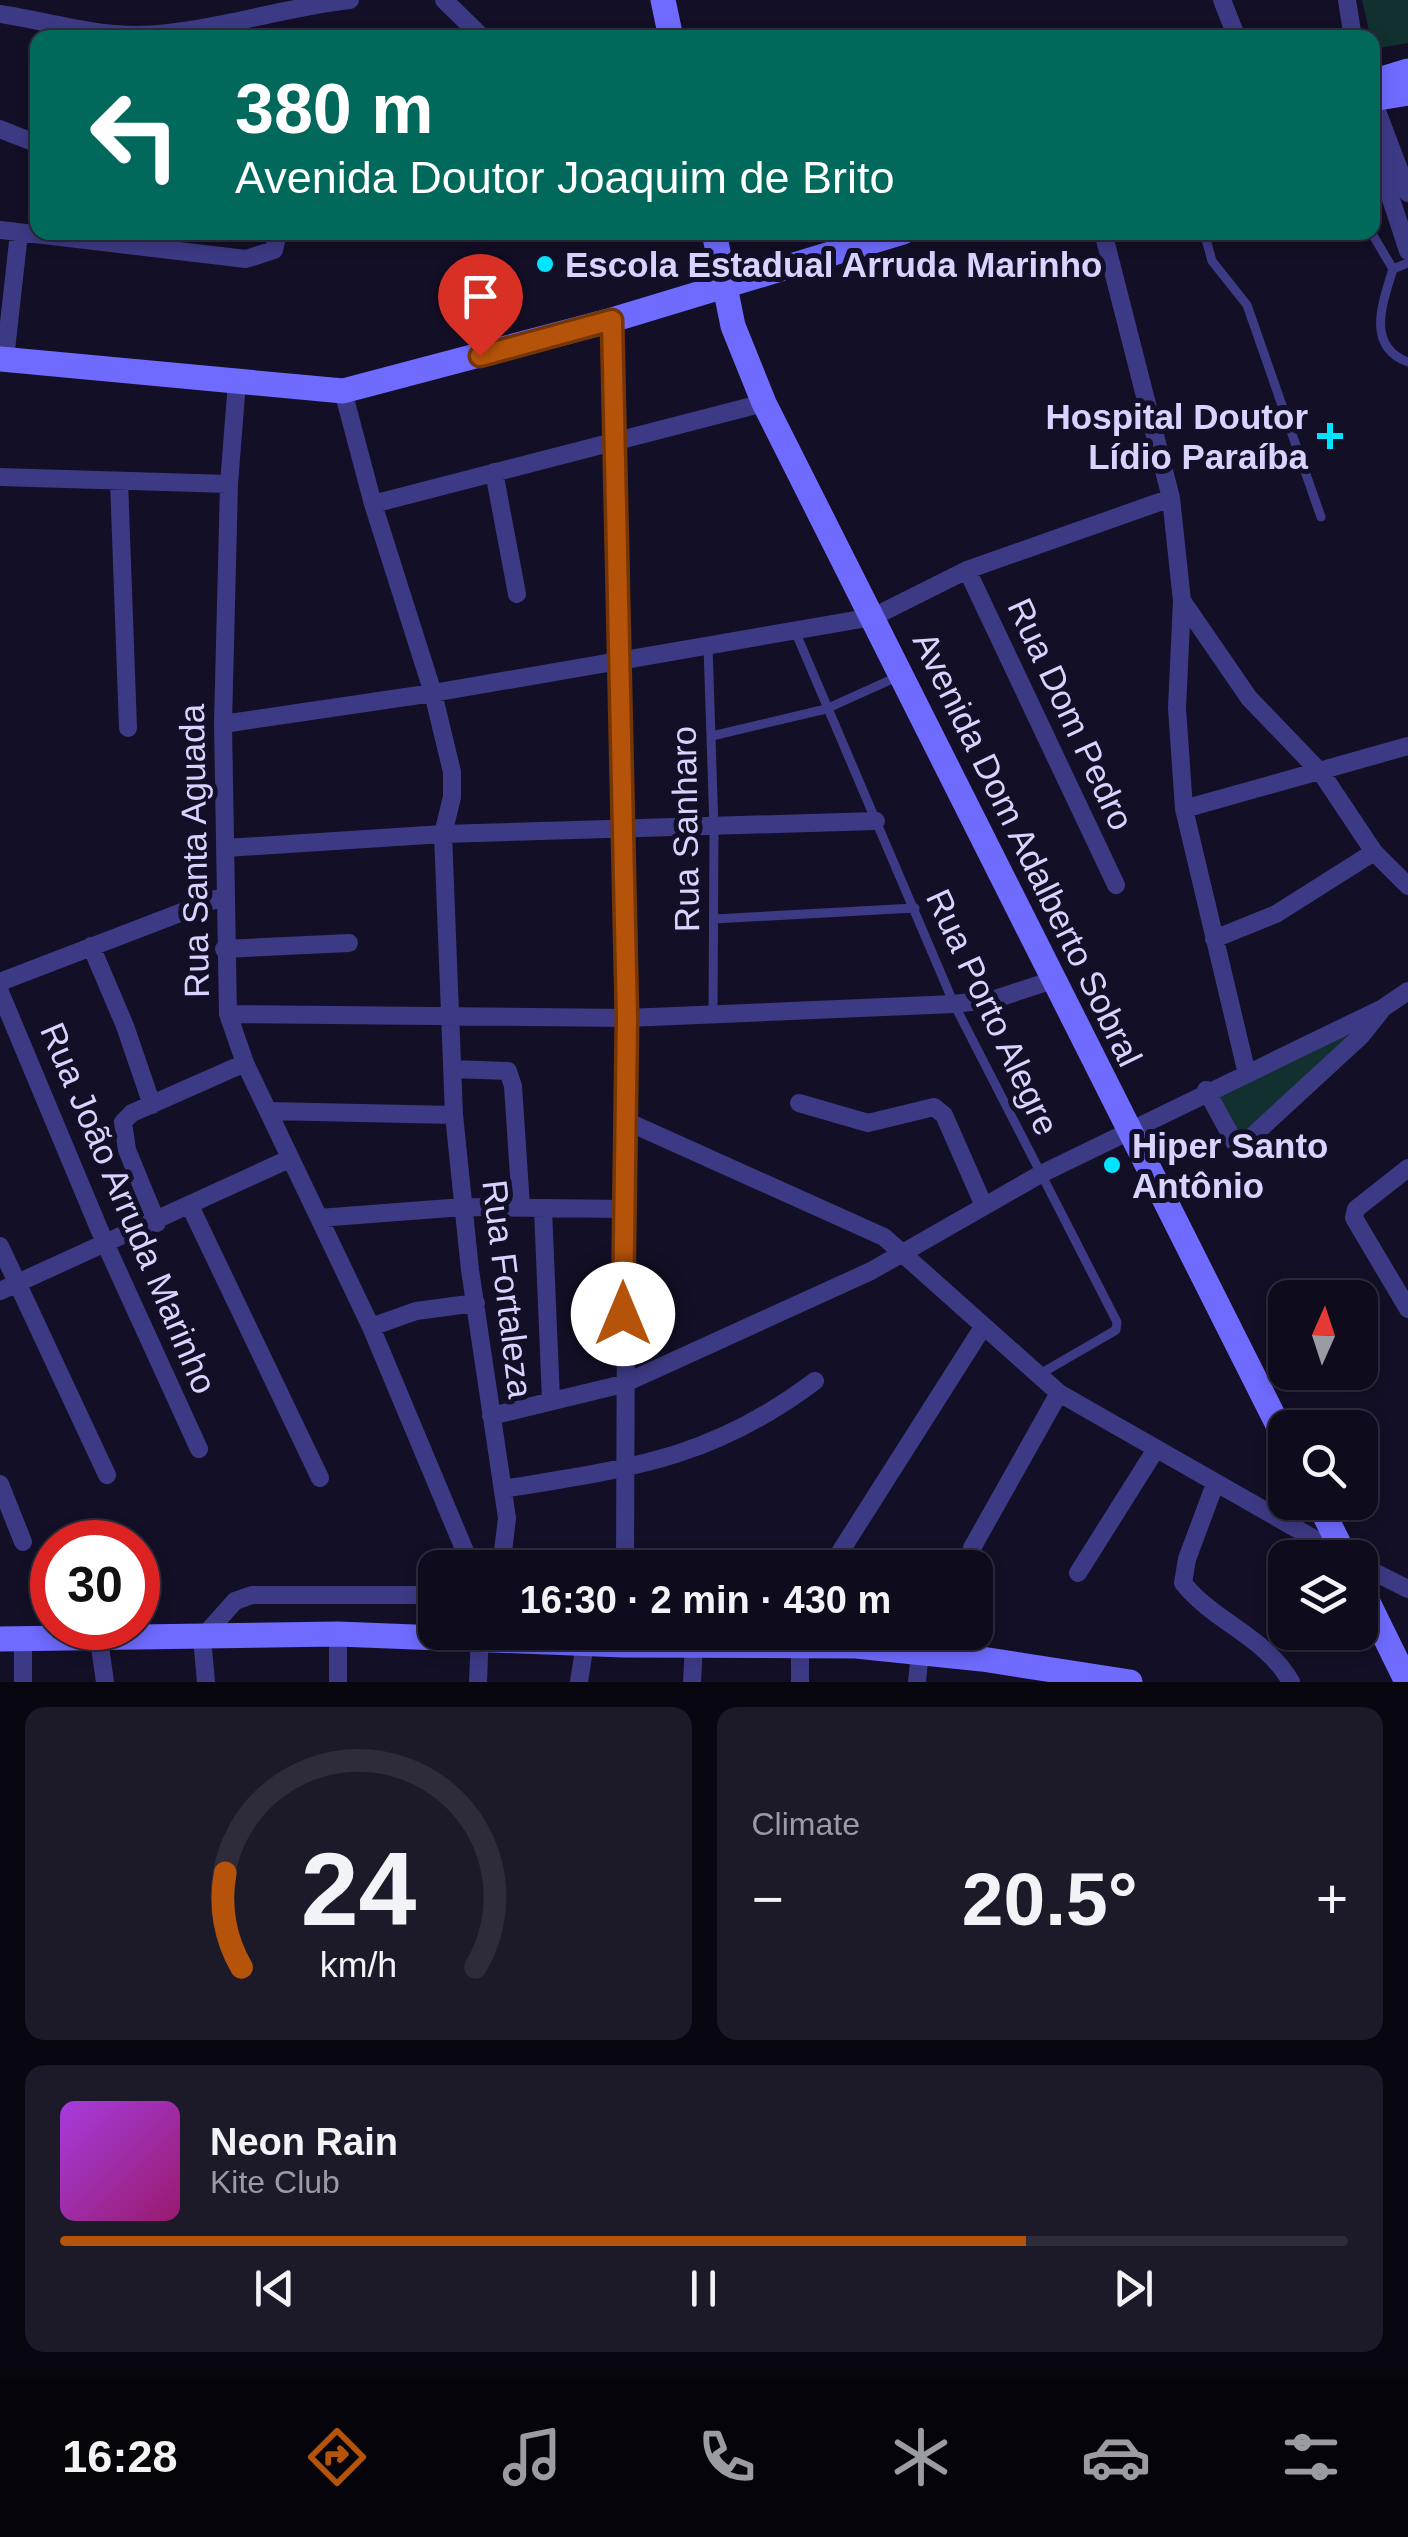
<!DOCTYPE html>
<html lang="en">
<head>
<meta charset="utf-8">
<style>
  body { margin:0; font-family:Helvetica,sans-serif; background:#1c1929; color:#f1f3f6; height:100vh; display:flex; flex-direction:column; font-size:38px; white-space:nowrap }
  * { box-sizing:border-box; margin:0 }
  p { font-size:32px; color:#9b9ba3 }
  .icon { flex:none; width:55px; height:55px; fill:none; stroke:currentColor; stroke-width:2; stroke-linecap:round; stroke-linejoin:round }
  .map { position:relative; height:1682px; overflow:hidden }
  .drawer { display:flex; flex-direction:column; gap:25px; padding:25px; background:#08060f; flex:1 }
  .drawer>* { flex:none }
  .hud { position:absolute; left:30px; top:30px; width:1350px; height:210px; border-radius:20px; box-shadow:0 5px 15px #0003,0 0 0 2px #2e2b3b; background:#00695c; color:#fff; overflow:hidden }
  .needle { width:65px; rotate:3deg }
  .buttons { position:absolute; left:1268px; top:1280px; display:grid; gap:20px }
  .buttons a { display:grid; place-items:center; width:110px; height:110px; border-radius:20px; background:#0e0b1c; box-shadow:0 5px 15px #0003,0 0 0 2px #2e2b3b; font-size:50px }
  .speed { position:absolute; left:30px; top:1520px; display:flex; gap:20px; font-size:50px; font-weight:700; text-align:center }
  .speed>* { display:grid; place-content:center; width:130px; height:130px; border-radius:50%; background:#0e0b1c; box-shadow:0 5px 15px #0003,0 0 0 2px #2e2b3b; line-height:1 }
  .speed .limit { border:15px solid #d22; background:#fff; color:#111 }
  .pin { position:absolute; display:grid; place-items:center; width:85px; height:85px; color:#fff; margin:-102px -42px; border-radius:50% 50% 50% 0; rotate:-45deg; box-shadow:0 0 10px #0007 }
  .pin .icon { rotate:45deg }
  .me { position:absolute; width:110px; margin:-55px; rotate:0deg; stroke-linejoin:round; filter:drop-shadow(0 0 8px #0008) }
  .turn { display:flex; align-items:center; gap:35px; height:210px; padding:0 40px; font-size:45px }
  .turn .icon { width:130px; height:130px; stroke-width:2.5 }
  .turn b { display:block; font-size:70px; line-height:85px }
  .big { font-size:75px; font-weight:700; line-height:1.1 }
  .drawer .card { flex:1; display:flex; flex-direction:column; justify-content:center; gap:15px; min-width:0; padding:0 35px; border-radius:20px; background:#1c1929 }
  .drawer .dial { align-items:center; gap:0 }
  .dial svg { height:260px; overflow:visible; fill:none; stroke:#2e2b3b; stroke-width:7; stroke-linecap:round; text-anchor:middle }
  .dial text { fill:#f1f3f6; stroke:none }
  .song { display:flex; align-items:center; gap:30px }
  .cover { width:120px; height:120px; border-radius:15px; background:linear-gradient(135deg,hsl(280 70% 55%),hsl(320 70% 35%)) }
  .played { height:10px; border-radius:5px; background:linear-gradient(90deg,#b45309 75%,#2e2b3b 75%) }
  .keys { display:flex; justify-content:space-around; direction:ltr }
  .heat { display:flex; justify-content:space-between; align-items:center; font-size:55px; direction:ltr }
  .drawer .tiles { flex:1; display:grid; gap:25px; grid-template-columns:1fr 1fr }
  .card:last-child { grid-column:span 2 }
  .trip { position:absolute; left:418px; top:1550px; width:575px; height:100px; border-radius:20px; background:#0e0b1c; box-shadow:0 5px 15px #0003,0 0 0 2px #2e2b3b; font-weight:700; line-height:100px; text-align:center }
  .dock { display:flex; height:160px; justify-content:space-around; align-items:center; background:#06040b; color:#9b9ba3 }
  .dock .icon { width:70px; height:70px }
  .dock .active { color:#b45309 }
  .dock b { font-size:45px; color:#f1f3f6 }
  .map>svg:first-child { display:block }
  .green { fill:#12302f }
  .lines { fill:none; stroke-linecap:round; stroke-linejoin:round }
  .lane { stroke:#3d3a85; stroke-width:9 }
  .street { stroke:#3d3a85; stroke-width:18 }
  .secondary { stroke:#6f6bff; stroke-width:25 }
  .route-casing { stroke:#753606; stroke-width:25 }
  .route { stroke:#b45309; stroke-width:18 }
  .poi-dot { fill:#00e5ff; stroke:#130f26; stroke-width:4 }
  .labels { text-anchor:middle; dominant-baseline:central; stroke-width:10; stroke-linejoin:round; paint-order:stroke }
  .poi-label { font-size:35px; font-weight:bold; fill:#d9d4ff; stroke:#130f26; text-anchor:start }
  .street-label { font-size:35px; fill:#d9d4ff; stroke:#130f26 }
</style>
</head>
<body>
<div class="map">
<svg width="1408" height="1682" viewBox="0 0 1408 1682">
  <rect width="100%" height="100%" fill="#130f26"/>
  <path class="green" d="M1362,0H1408V43L1373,49Z
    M1383,1008L1235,1143L1206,1090Z"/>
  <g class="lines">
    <path class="lane" d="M1204,232L1212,261L1247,305L1321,517
      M1371,232L1393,269L1408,263
      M1393,269C1383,302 1365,346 1408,362
      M795,631L954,1004L1117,1322L1116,1330L1040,1374
      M708,646L714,829L713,1013
      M712,736L826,709L899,676
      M714,919L915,908"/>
    <path class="street" d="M444,0L483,38
      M1222,0L1237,38
      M1347,0L1353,38
      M0,14C46,21 90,35 137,35C210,33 278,8 350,0
      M1372,98L1408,193
      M0,129L38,144
      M1372,141L1408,251
      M0,230L246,259L274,250L278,232
      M1103,232L1171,498L1182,601L1177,708L1184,809L1247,1074
      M612,320L627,1018L625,1568
      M5,359L19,233
      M237,382L229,484L223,724L228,1014L245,1063L371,1327L472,1568
      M343,391L373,504L433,693L452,772V797L443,834L454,1115L470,1270L507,1518L501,1568
      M494,472L517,594
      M0,477L229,484
      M119,481L128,728
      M373,504L764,403
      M967,570L1116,885
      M1183,602L1249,698L1322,774L1374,852L1408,886
      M223,724L433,693L873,617L967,570L1171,498
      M1184,809L1408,746
      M226,848L443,834L876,821
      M1214,939L1276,914L1374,852
      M91,946L125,1026L152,1105
      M224,949L349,943
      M0,982L224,896
      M0,992L105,1243L199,1449
      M228,1014L627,1018L954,1004L995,999L1056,979
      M453,1069L508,1071L513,1086L521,1206
      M1206,1090L1235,1143L1247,1141L1361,1036L1381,1011
      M799,1103L868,1123L934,1107L944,1115L984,1206
      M268,1111L454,1115
      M626,1121L884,1237L1059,1393L1346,1557
      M1408,1168L1356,1209L1354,1218L1408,1309
      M190,1206L320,1478
      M543,1209L551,1400
      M319,1218L463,1207L623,1209
      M157,1223L127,1150L123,1122L132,1113L245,1063
      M0,1246L107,1475
      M0,1291L289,1159
      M371,1327L416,1311L476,1303
      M491,1416L623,1384L871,1271L1039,1175L1383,1008L1408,991
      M0,1484L23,1542
      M1215,1484L1187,1559L1183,1583C1215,1623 1265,1636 1291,1682
      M503,1489C629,1468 710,1460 815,1381
      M972,1548L1059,1393
      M1360,1565L1408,1589
      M830,1568L983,1327
      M1078,1573L1156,1449
      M338,1634V1682
      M99,1640L105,1682
      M800,1645V1682
      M23,1682V1639
      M206,1682L202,1638L235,1601L252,1595H435
      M478,1682L480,1632
      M579,1682L585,1643
      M692,1682L694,1645
      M917,1682L920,1651"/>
    <path class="secondary" d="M663,0L671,38
      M1372,82L1408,71
      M1372,99L1408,93
      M714,232L733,326L764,403L1285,1439
      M0,359L343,391L612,320L903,232
      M1318,1502L1346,1558
      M1360,1586L1407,1682
      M0,1639L338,1634L623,1645L856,1646L982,1659L1130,1682"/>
  </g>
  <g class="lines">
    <defs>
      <path id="route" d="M480,356L612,320L627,1018L623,1314"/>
    </defs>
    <use href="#route" class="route-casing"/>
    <use href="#route" class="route"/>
  </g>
  <g class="poi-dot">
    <circle cx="545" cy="264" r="10"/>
    <path d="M1325 421h10v10h10v10h-10v10h-10v-10h-10v-10h10z"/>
    <circle cx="1112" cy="1165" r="10"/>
  </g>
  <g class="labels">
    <g class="poi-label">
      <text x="565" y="264">Escola Estadual Arruda Marinho</text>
      <text x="1308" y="416" text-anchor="end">Hospital Doutor<tspan x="1308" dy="40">Lídio Paraíba</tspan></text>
      <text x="1132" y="1145">Hiper Santo<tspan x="1132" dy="40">Antônio</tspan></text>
    </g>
    <g class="street-label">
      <text transform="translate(1071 714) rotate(65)">Rua Dom Pedro</text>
      <text transform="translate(685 829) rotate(-91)">Rua Sanharo</text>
      <text transform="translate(1028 849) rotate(64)">Avenida Dom Adalberto Sobral</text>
      <text transform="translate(194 851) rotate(-91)">Rua Santa Aguada</text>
      <text transform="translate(993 1012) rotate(65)">Rua Porto Alegre</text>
      <text transform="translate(129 1208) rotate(67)">Rua João Arruda Marinho</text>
      <text transform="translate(508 1289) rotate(83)">Rua Fortaleza</text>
    </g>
  </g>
</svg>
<div class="buttons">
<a><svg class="needle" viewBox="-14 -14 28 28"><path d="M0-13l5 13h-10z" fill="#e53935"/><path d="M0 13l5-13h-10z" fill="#9b9ba3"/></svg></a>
<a><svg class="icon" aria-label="search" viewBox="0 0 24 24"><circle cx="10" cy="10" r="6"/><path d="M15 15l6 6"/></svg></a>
<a><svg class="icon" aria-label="layers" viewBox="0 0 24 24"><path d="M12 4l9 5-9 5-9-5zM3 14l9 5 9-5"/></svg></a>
</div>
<div class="speed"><div class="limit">30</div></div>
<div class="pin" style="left:480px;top:356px;background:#d93025"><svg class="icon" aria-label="arrive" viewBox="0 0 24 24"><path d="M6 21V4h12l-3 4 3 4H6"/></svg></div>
<svg class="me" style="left:623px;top:1314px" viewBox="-20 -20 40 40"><circle r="19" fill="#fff"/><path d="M0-13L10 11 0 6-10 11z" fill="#b45309"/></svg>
<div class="trip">16:30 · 2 min · 430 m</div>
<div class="hud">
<div class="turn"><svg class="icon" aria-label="left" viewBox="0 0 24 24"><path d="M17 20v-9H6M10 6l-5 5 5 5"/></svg><div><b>380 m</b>Avenida Doutor Joaquim de Brito</div></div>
</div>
</div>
<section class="drawer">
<div class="tiles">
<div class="card dial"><svg viewBox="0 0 100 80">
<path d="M14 69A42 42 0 1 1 86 69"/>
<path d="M14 69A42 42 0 0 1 9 40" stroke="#b45309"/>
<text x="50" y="56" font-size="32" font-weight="700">24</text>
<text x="50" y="72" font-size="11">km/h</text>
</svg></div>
<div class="card"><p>Climate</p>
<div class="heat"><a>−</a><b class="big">20.5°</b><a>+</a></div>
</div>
<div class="card">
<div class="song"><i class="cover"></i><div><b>Neon Rain</b><p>Kite Club</p></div></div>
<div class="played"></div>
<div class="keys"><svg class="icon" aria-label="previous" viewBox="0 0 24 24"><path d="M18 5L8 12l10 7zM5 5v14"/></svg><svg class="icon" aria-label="pause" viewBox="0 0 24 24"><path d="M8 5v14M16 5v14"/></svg><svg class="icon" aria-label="next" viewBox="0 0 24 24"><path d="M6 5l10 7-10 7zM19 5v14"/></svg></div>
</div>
</div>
</section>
<nav class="dock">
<b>16:28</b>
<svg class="icon active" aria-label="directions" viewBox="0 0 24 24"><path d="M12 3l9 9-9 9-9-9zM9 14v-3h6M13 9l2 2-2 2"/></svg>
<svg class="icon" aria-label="music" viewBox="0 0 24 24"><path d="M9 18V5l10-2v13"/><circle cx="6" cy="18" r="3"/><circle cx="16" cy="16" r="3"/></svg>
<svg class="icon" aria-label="phone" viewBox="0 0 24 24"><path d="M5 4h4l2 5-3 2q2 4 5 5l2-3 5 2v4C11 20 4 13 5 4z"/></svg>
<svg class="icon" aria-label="climate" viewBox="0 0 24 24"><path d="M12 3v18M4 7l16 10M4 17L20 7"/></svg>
<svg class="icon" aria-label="car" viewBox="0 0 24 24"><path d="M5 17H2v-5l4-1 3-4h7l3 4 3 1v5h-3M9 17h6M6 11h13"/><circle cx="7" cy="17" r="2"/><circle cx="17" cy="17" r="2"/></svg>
<svg class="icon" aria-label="filters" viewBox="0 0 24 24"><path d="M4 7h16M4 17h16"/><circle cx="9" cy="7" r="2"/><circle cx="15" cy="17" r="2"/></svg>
</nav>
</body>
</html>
